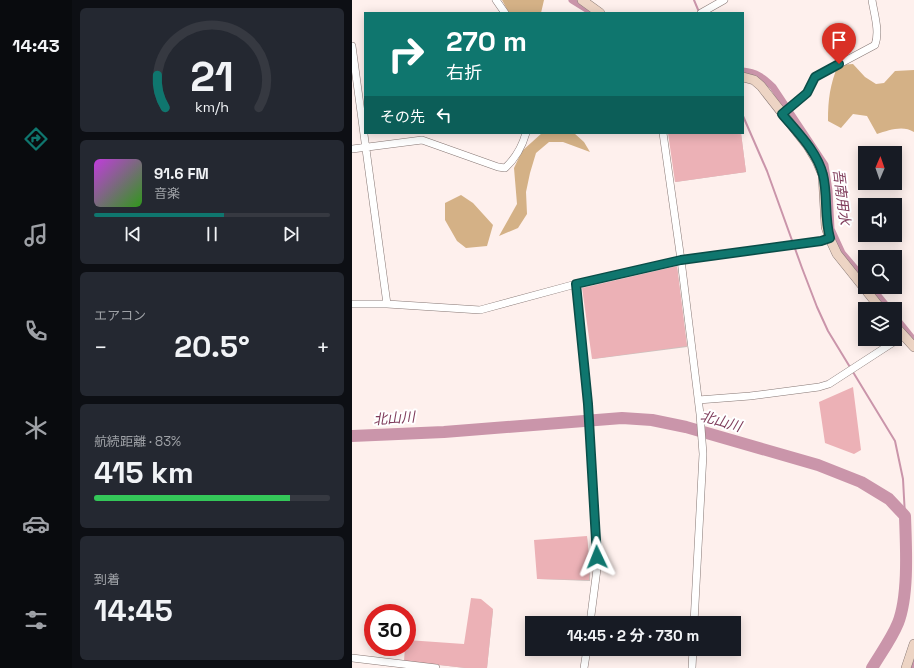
<!DOCTYPE html>
<html lang="ja">
<head>
<meta charset="utf-8">
<style>
  body { margin:0; font-family:"Space Grotesk","Noto Sans JP",sans-serif; background:#242831; color:#f1f3f6; height:100vh; display:flex; flex-direction:column; font-size:15px; white-space:nowrap }
  * { box-sizing:border-box; margin:0 }
  p { font-size:13px; color:#9ea1a6 }
  .icon { flex:none; width:22px; height:22px; fill:none; stroke:currentColor; stroke-width:2; stroke-linecap:round; stroke-linejoin:round }
  .map { position:relative; flex:1; overflow:hidden }
  .side { display:flex; flex-direction:column; gap:8px; padding:8px; background:#0d0f14; width:280px }
  .side>* { flex:none }
  .banner { position:absolute; left:12px; top:12px; width:380px; height:122px; border-radius:0px; box-shadow:0 2px 10px #0003; background:#0f766e; color:#fff; overflow:hidden }
  .needle { width:26px; rotate:2deg }
  .fabs { position:absolute; left:506px; top:146px; display:grid; gap:8px }
  .fabs a { display:grid; place-items:center; width:44px; height:44px; border-radius:0px; background:#171b24; box-shadow:0 2px 10px #0003; font-size:20px }
  .speed { position:absolute; left:12px; top:604px; display:flex; gap:8px; font-size:20px; font-weight:700; text-align:center }
  .speed>* { display:grid; place-content:center; width:52px; height:52px; border-radius:50%; background:#171b24; box-shadow:0 2px 10px #0003; line-height:1 }
  .speed .limit { border:6px solid #d22; background:#fff; color:#111 }
  .pin { position:absolute; display:grid; place-items:center; width:34px; height:34px; color:#fff; margin:-41px -17px; border-radius:50% 50% 50% 0; rotate:-45deg; box-shadow:0 0 4px #0007 }
  .pin .icon { rotate:45deg }
  .me { position:absolute; width:44px; margin:-22px; rotate:358deg; stroke-linejoin:round; filter:drop-shadow(0 0 3px #0008) }
  .turn { display:flex; align-items:center; gap:14px; height:84px; padding:0 16px; font-size:18px }
  .turn .icon { width:52px; height:52px; stroke-width:2.5 }
  .turn b { display:block; font-size:28px; line-height:34px }
  .then { display:flex; align-items:center; height:38px; padding:0 16px; background:#0003; gap:8px; font-size:15px }
  .big { font-size:30px; font-weight:700; line-height:1.1 }
  .side .widget { flex:1; display:flex; flex-direction:column; justify-content:center; gap:6px; min-width:0; padding:0 14px; border-radius:6px; background:#242831 }
  .side .dial { align-items:center; gap:0 }
  .dial svg { height:104px; overflow:visible; fill:none; stroke:#363941; stroke-width:7; stroke-linecap:round; text-anchor:middle }
  .dial text { fill:#f1f3f6; stroke:none }
  .song { display:flex; align-items:center; gap:12px }
  .cover { width:48px; height:48px; border-radius:6px; background:linear-gradient(135deg,hsl(290 70% 55%),hsl(110 70% 35%)) }
  .played { height:4px; border-radius:2px; background:linear-gradient(90deg,#0f766e 55%,#363941 55%) }
  .keys { display:flex; justify-content:space-around; direction:ltr }
  .heat { display:flex; justify-content:space-between; align-items:center; font-size:22px; direction:ltr }
  .charge { height:6px; border-radius:3px; background:linear-gradient(90deg,#34c759 83%,#363941 0) }
  .trip { position:absolute; left:173px; top:616px; width:216px; height:40px; border-radius:0px; background:#171b24; box-shadow:0 2px 10px #0003; font-weight:700; line-height:40px; text-align:center }
  main { display:flex; flex:1; min-height:0 }
  .dock { display:flex; flex-direction:column; width:72px; justify-content:space-around; align-items:center; background:#090b0e; color:#9ea1a6 }
  .dock .icon { width:28px; height:28px }
  .dock .active { color:#0f766e }
  .dock b { font-size:18px; color:#f1f3f6 }
  .map>svg:first-child { display:block }
  .forest { fill:#d4b186 }
  .shadow { fill:#0003 }
  .lines { fill:none; stroke-linecap:round; stroke-linejoin:round }
  .stream { stroke:#ca95aa; stroke-width:2 }
  .canal { stroke:#ca95aa; stroke-width:7 }
  .river { stroke:#ca95aa; stroke-width:12 }
  .building { fill:#ecb1b6 }
  .minor-casing { stroke:#867774; stroke-width:8 }
  .secondary-casing { stroke:#867774; stroke-width:10 }
  .minor { stroke:#fff; stroke-width:7 }
  .secondary { stroke:#edd4c4; stroke-width:9 }
  .route-casing { stroke:#0a4d48; stroke-width:10 }
  .route { stroke:#0f766e; stroke-width:7 }
  .labels { text-anchor:middle; dominant-baseline:central; stroke-width:4; stroke-linejoin:round; paint-order:stroke }
  .water-label { font-size:14px; font-style:italic; fill:#7f3c5b; stroke:#fff }
</style>
</head>
<body>
<main>
<nav class="dock">
<b>14:43</b>
<svg class="icon active" aria-label="directions" viewBox="0 0 24 24"><path d="M12 3l9 9-9 9-9-9zM9 14v-3h6M13 9l2 2-2 2"/></svg>
<svg class="icon" aria-label="music" viewBox="0 0 24 24"><path d="M9 18V5l10-2v13"/><circle cx="6" cy="18" r="3"/><circle cx="16" cy="16" r="3"/></svg>
<svg class="icon" aria-label="phone" viewBox="0 0 24 24"><path d="M5 4h4l2 5-3 2q2 4 5 5l2-3 5 2v4C11 20 4 13 5 4z"/></svg>
<svg class="icon" aria-label="climate" viewBox="0 0 24 24"><path d="M12 3v18M4 7l16 10M4 17L20 7"/></svg>
<svg class="icon" aria-label="car" viewBox="0 0 24 24"><path d="M5 17H2v-5l4-1 3-4h7l3 4 3 1v5h-3M9 17h6M6 11h13"/><circle cx="7" cy="17" r="2"/><circle cx="17" cy="17" r="2"/></svg>
<svg class="icon" aria-label="filters" viewBox="0 0 24 24"><path d="M4 7h16M4 17h16"/><circle cx="9" cy="7" r="2"/><circle cx="15" cy="17" r="2"/></svg>
</nav>
<section class="side">
<div class="widget dial"><svg viewBox="0 0 100 80">
<path d="M14 69A42 42 0 1 1 86 69"/>
<path d="M14 69A42 42 0 0 1 8 44" stroke="#0f766e"/>
<text x="50" y="56" font-size="32" font-weight="700">21</text>
<text x="50" y="72" font-size="11">km/h</text>
</svg></div>
<div class="widget">
<div class="song"><i class="cover"></i><div><b>91.6 FM</b><p>音楽</p></div></div>
<div class="played"></div>
<div class="keys"><svg class="icon" aria-label="previous" viewBox="0 0 24 24"><path d="M18 5L8 12l10 7zM5 5v14"/></svg><svg class="icon" aria-label="pause" viewBox="0 0 24 24"><path d="M8 5v14M16 5v14"/></svg><svg class="icon" aria-label="next" viewBox="0 0 24 24"><path d="M6 5l10 7-10 7zM19 5v14"/></svg></div>
</div>
<div class="widget"><p>エアコン</p>
<div class="heat"><a>−</a><b class="big">20.5°</b><a>+</a></div>
</div>
<div class="widget"><p>航続距離 · 83%</p><b class="big">415 km</b><div class="charge"></div></div>
<div class="widget"><p>到着</p><b class="big">14:45</b></div>
</section>
<div class="map">
<svg width="562" height="668" viewBox="0 0 562 668">
  <rect width="100%" height="100%" fill="#fef0ed"/>
  <path class="forest" d="M150,0H192L189,13H157Z
    M501,64L513,77L524,84L532,83L543,71L562,70V132C551,125 537,130 525,134L515,116L501,114L489,128L476,121C476,99 478,85 486,65Z
    M190,133H222L232,142L238,152L211,142H197L184,153L178,173L174,192L175,214L166,228L147,236L165,204L162,168L170,151Z
    M109,195L121,203L141,225L135,246L114,248L105,241L93,220V203Z"/>
  <path class="shadow" d="M317,133H389L394,172L324,182Z
    M325,267L335,347L242,359L241,358Z
    M235,537L238,569V581L187,579Z
    M129,600L141,611L135,668H113L53,661L55,641L113,645Z"/>
  <g class="lines">
    <path class="stream" d="M342,0L347,12
      M391,116L415,171L450,268L465,307L476,331L543,441L551,479L553,516"/>
    <path class="canal" d="M220,0L241,13
      M391,71C404,72 412,78 421,87L473,165L477,191L479,229L490,253L513,280
      M519,287L537,309
      M543,317L560,338
      M559,668L562,660"/>
    <path class="river" d="M0,436L92,432L270,418L300,420L334,427L466,465L509,482L537,499L553,516C554,546 557,595 546,623C540,638 529,653 520,668"/>
  </g>
  <path class="building" d="M316,133H389L394,172L323,182Z
    M325,266L335,346L240,359L230,288Z
    M501,387L509,450L502,454L473,443L467,402Z
    M235,536L238,567L237,580L185,579L182,540Z
    M119,598L129,599L141,609L135,668H114L52,661L53,647H55V640L112,644Z"/>
  <g class="lines">
    <defs>
      <path id="minor" d="M144,0L153,13
        M349,13L372,0
        M0,46L35,304
        M430,114L455,93L463,77L523,45C528,31 522,14 520,0
        M311,133L329,260L348,414L351,454L342,623
        M0,149L70,140L146,167L153,168C164,158 170,147 174,133
        M224,284L236,404L243,520L245,569L238,623
        M0,304H35L128,310L224,284L329,260L469,241L478,239
        M346,400L398,396L467,387L477,384L551,336
        M0,658L84,668
        M232,668L235,649
        M340,668L341,649"/>
      <path id="secondary" d="M230,0L248,13
        M391,77L402,80L409,86L456,146L465,161L471,175L474,227L478,239L485,254L529,309
        M543,326L562,347
        M554,668L562,644"/>
    </defs>
    <use href="#minor" class="minor-casing"/>
    <use href="#secondary" class="secondary-casing"/>
    <use href="#minor" class="minor"/>
    <use href="#secondary" class="secondary"/>
  </g>
  <g class="lines">
    <defs>
      <path id="route" d="M245,557L236,404L224,284L329,260L469,241L478,238C472,217 476,195 471,175C465,151 445,132 430,114L455,93L463,77L487,64"/>
    </defs>
    <use href="#route" class="route-casing"/>
    <use href="#route" class="route"/>
  </g>
  <g class="labels">
    <g class="water-label">
      <text transform="translate(490 197) rotate(83)">吾南用水</text>
      <text transform="translate(42 418) rotate(-4)">北山川</text>
      <text transform="translate(369 421) rotate(16)">北山川</text>
    </g>
  </g>
</svg>
<div class="fabs">
<a><svg class="needle" viewBox="-14 -14 28 28"><path d="M0-13l5 13h-10z" fill="#e53935"/><path d="M0 13l5-13h-10z" fill="#9ea1a6"/></svg></a>
<a><svg class="icon" aria-label="sound" viewBox="0 0 24 24"><path d="M4 9h4l5-4v14l-5-4H4zM17 9q2 3 0 6"/></svg></a>
<a><svg class="icon" aria-label="search" viewBox="0 0 24 24"><circle cx="10" cy="10" r="6"/><path d="M15 15l6 6"/></svg></a>
<a><svg class="icon" aria-label="layers" viewBox="0 0 24 24"><path d="M12 4l9 5-9 5-9-5zM3 14l9 5 9-5"/></svg></a>
</div>
<div class="speed"><div class="limit">30</div></div>
<div class="pin" style="left:487px;top:64px;background:#d93025"><svg class="icon" aria-label="arrive" viewBox="0 0 24 24"><path d="M6 21V4h12l-3 4 3 4H6"/></svg></div>
<svg class="me" style="left:245px;top:557px" viewBox="-20 -20 40 40"><path d="M0-17L14 15 0 8-14 15z" fill="#0f766e" stroke="#fff" stroke-width="4"/></svg>
<div class="trip">14:45 · 2 分 · 730 m</div>
<div class="banner">
<div class="turn"><svg class="icon" aria-label="right" viewBox="0 0 24 24"><path d="M7 20v-9h11M14 6l5 5-5 5"/></svg><div><b>270 m</b>右折</div></div>
<div class="then">その先<svg class="icon" aria-label="left" viewBox="0 0 24 24"><path d="M17 20v-9H6M10 6l-5 5 5 5"/></svg></div>
</div>
</div>
</main>
</body>
</html>
